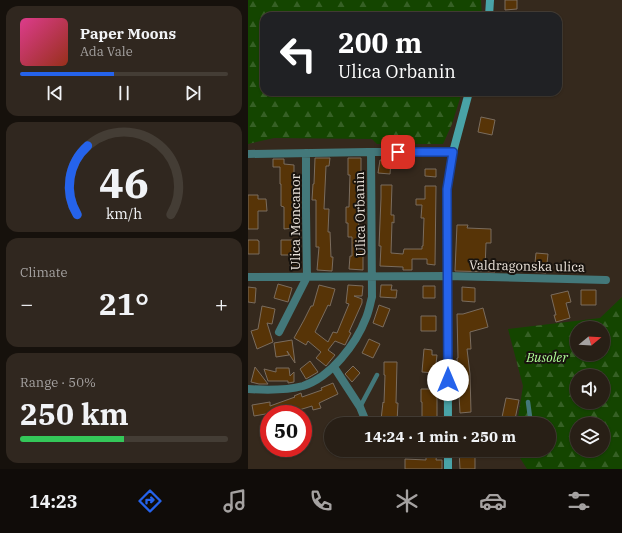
<!DOCTYPE html>
<html lang="en">
<head>
<meta charset="utf-8">
<style>
  body { margin:0; font-family:"IBM Plex Serif",serif; background:#30271f; color:#f1f3f6; height:100vh; display:flex; flex-direction:column; font-size:15px; white-space:nowrap }
  * { box-sizing:border-box; margin:0 }
  p { font-size:13px; color:#a5a2a1 }
  .icon { flex:none; width:22px; height:22px; fill:none; stroke:currentColor; stroke-width:2; stroke-linecap:round; stroke-linejoin:round }
  .map { position:relative; flex:1; overflow:hidden }
  .panel { display:flex; flex-direction:column; gap:6px; padding:6px; background:#16110c; width:248px }
  .panel>* { flex:none }
  .hud { position:absolute; left:12px; top:12px; width:302px; height:84px; border-radius:12px; box-shadow:0 1px 3px #0004,0 0 0 1px #443d35; background:#202124; color:#fff; overflow:hidden }
  .needle { width:26px; rotate:72deg }
  .fabs { position:absolute; left:322px; top:321px; display:grid; gap:8px }
  .fabs a { display:grid; place-items:center; width:40px; height:40px; border-radius:50%; background:#281f16; box-shadow:0 1px 3px #0004,0 0 0 1px #443d35; font-size:20px }
  .speed { position:absolute; left:12px; top:405px; display:flex; gap:8px; font-size:20px; font-weight:700; text-align:center }
  .speed>* { display:grid; place-content:center; width:52px; height:52px; border-radius:50%; background:#281f16; box-shadow:0 1px 3px #0004,0 0 0 1px #443d35; line-height:1 }
  .speed .limit { border:6px solid #d22; background:#fff; color:#111 }
  .pin { position:absolute; display:grid; place-items:center; width:34px; height:34px; color:#fff; margin:-17px; border-radius:8px; box-shadow:0 2px 6px #0006 }
  .me { position:absolute; width:44px; margin:-22px; rotate:0deg; stroke-linejoin:round; filter:drop-shadow(0 0 3px #0008) }
  .turn { display:flex; align-items:center; gap:14px; height:84px; padding:0 12px; font-size:18px }
  .turn .icon { width:52px; height:52px; stroke-width:2.5 }
  .turn b { display:block; font-size:28px; line-height:34px }
  .big { font-size:30px; font-weight:700; line-height:1.1 }
  .panel .widget { flex:1; display:flex; flex-direction:column; justify-content:center; gap:6px; min-width:0; padding:0 14px; border-radius:12px; background:#30271f }
  .panel .dial { align-items:center; gap:0 }
  .dial svg { height:104px; overflow:visible; fill:none; stroke:#443d35; stroke-width:7; stroke-linecap:round; text-anchor:middle }
  .dial text { fill:#f1f3f6; stroke:none }
  .song { display:flex; align-items:center; gap:12px }
  .cover { width:48px; height:48px; border-radius:6px; background:linear-gradient(135deg,hsl(330 70% 55%),hsl(10 70% 35%)) }
  .played { height:4px; border-radius:2px; background:linear-gradient(90deg,#2563eb 45%,#443d35 45%) }
  .keys { display:flex; justify-content:space-around; direction:ltr }
  .heat { display:flex; justify-content:space-between; align-items:center; font-size:22px; direction:ltr }
  .charge { height:6px; border-radius:3px; background:linear-gradient(90deg,#34c759 50%,#443d35 0) }
  .trip { position:absolute; left:76px; top:417px; width:232px; height:40px; border-radius:20px; background:#281f16; box-shadow:0 1px 3px #0004,0 0 0 1px #443d35; font-weight:700; line-height:40px; text-align:center }
  .menu { display:flex; height:64px; justify-content:space-around; align-items:center; background:#100c09; color:#a5a2a1 }
  .menu .icon { width:28px; height:28px }
  .menu .active { color:#2563eb }
  .menu b { font-size:18px; color:#f1f3f6 }
  main { display:flex; flex:1; min-height:0 }
  .map>svg:first-child { display:block }
  .forest { fill:url(#forest-firs); fill-rule:evenodd }
  .building { fill:#573407; stroke:#7a6c5e }
  .lines { fill:none; stroke-linecap:round; stroke-linejoin:round }
  .service { stroke:#43787a; stroke-width:4.5 }
  .minor { stroke:#43787a; stroke-width:8 }
  .secondary { stroke:#49a3a7; stroke-width:8 }
  .route-casing { stroke:#184099; stroke-width:10 }
  .route { stroke:#2563eb; stroke-width:7 }
  .labels { text-anchor:middle; dominant-baseline:central; stroke-width:4; stroke-linejoin:round; paint-order:stroke }
  .street-label { font-size:13px; fill:#ebe3db; stroke:#18130e }
  .park-label { font-size:13px; font-style:italic; fill:#aefd96; stroke:#18130e }
</style>
</head>
<body>
<main>
<section class="panel">
<div class="widget">
<div class="song"><i class="cover"></i><div><b>Paper Moons</b><p>Ada Vale</p></div></div>
<div class="played"></div>
<div class="keys"><svg class="icon" aria-label="previous" viewBox="0 0 24 24"><path d="M18 5L8 12l10 7zM5 5v14"/></svg><svg class="icon" aria-label="pause" viewBox="0 0 24 24"><path d="M8 5v14M16 5v14"/></svg><svg class="icon" aria-label="next" viewBox="0 0 24 24"><path d="M6 5l10 7-10 7zM19 5v14"/></svg></div>
</div>
<div class="widget dial"><svg viewBox="0 0 100 80">
<path d="M14 69A42 42 0 1 1 86 69"/>
<path d="M14 69A42 42 0 0 1 22 16" stroke="#2563eb"/>
<text x="50" y="56" font-size="32" font-weight="700">46</text>
<text x="50" y="72" font-size="11">km/h</text>
</svg></div>
<div class="widget"><p>Climate</p>
<div class="heat"><a>−</a><b class="big">21°</b><a>+</a></div>
</div>
<div class="widget"><p>Range · 50%</p><b class="big">250 km</b><div class="charge"></div></div>
</section>
<div class="map">
<svg width="374" height="469" viewBox="0 0 374 469">
  <defs>
    <pattern id="forest-firs" width="22" height="20" patternUnits="userSpaceOnUse"><rect width="22" height="20" fill="#144500"/><path d="M5 1l3.5 6h-7zM16 11l3.5 6h-7z" fill="#366025"/></pattern>
  </defs>
  <rect width="100%" height="100%" fill="#35291d"/>
  <path class="forest" d="M0,0H233L234,16H16V92H214L204,124L195,144H129L124,139L26,138L0,144Z
    M374,297V469H279L267,450H301V424H269L275,386L260,329L352,318ZM329,328H355V354H329ZM329,376H355V402H329ZM329,424H355V450H329Z"/>
  <path class="building" d="M257,0H269V9L257,10Z
    M233,117L247,120L244,135L230,132Z
    M67,158H82L81,166H78L76,209H81L80,232H82L83,257H85L84,271L69,270L71,247H68V200H64L65,184H66Z
    M100,158H113V184H114V201H110L111,231H115V270L101,269L102,256H104V237H100V223H98V207H101L102,175H100Z
    M25,159H36V164L46,165V212H47V228L36,229V207L33,206V184H32V167H25Z
    M132,160L143,161L142,174L130,173Z
    M177,169H188V177L177,176Z
    M133,185H144L143,215H146V223L144,222L143,253L155,254L156,249H174V246H175L176,218H173L174,205H168V199H177V186H188L187,265L179,264V259H164V270H155V267L132,266L133,246H131L133,198Z
    M0,195H10V199H18L19,211H10V229H0Z
    M209,225H220L219,228L243,229V243H238L237,269L248,270L247,272L207,271Z
    M0,240H10V241H11V254H0Z
    M33,240H47V255H33Z
    M288,253L300,254L298,273L286,272Z
    M42,259H49V268H42Z
    M252,263H261V271H252Z
    M30,284L44,288L40,302L26,298Z
    M71,285L87,289L82,306L80,305L67,332L80,342L85,332L89,333L101,304L98,303L100,285L115,286L114,296H106L114,299V303L101,332L103,333L97,345L87,341L80,350L87,355L78,366L68,358L73,352L60,341L58,345L46,338L56,320L63,306H65Z
    M133,285H144L143,290H149L148,298L132,297Z
    M175,286H187V298H175Z
    M0,287L8,288L7,303L0,302Z
    M214,287L227,288V302L214,301Z
    M333,290H348V305H333Z
    M320,291L323,302L318,303L322,318L308,322L306,315H308L303,295Z
    M131,305L142,309L135,327L125,323Z
    M14,306L27,309L24,324L19,323L25,342L9,349L3,331L10,329Z
    M235,308L240,327L222,332L223,349H219L222,374L223,412L212,413L209,358H210L209,314H215Z
    M173,316H188V331H173Z
    M121,339L132,344L125,358L114,353Z
    M44,340L47,363L39,351L41,355L28,357L26,343Z
    M176,349L184,350V355H189L187,373L174,372Z
    M62,361L70,372L58,379L52,369Z
    M136,362H149L148,403H150L149,422H146V424H136V420H133L135,402L136,403L137,375H136Z
    M105,366L112,373L104,382L97,374Z
    M7,367L20,384H11L3,382Z
    M28,368H41L42,376L46,372V382L40,383V381H20L16,369L28,372Z
    M85,383L90,394L71,403L73,408L65,410L64,406L38,414H30L29,412L6,416L4,405L22,402V406L47,397L46,396L53,393L54,397L74,390L73,388Z
    M173,389H189V424H174V402H173Z
    M258,398L271,400L266,424L253,422Z
    M211,450H227V469H212Z
    M178,452H189L188,460H194V469H157V459L178,460Z"/>
  <g class="lines">
    <path class="service" d="M112,407L129,375
      M279,424L282,417L280,402"/>
    <path class="minor" d="M0,154L120,152H205
      M0,277L199,276L358,280
      M31,332L59,277L58,212V153
      M86,367L112,407L119,424
      M0,389C15,390 40,390 55,386C83,377 108,344 118,318C121,311 122,304 124,297L123,152"/>
    <path class="secondary" d="M241,16L242,0
      M200,424L199,189L205,152L221,92
      M200,469V450"/>
  </g>
  <g class="lines">
    <defs>
      <path id="route" d="M150,152H205L199,189L200,380"/>
    </defs>
    <use href="#route" class="route-casing"/>
    <use href="#route" class="route"/>
  </g>
  <g class="labels">
    <g class="street-label">
      <text transform="translate(112 214) rotate(-91)">Ulica Orbanin</text>
      <text transform="translate(47 222) rotate(-90)">Ulica Moncanor</text>
      <text transform="translate(279 266) rotate(1)">Valdragonska ulica</text>
    </g>
    <g class="park-label">
      <text x="299" y="357">Busoler</text>
    </g>
  </g>
</svg>
<div class="fabs">
<a><svg class="needle" viewBox="-14 -14 28 28"><path d="M0-13l5 13h-10z" fill="#e53935"/><path d="M0 13l5-13h-10z" fill="#a5a2a1"/></svg></a>
<a><svg class="icon" aria-label="sound" viewBox="0 0 24 24"><path d="M4 9h4l5-4v14l-5-4H4zM17 9q2 3 0 6"/></svg></a>
<a><svg class="icon" aria-label="layers" viewBox="0 0 24 24"><path d="M12 4l9 5-9 5-9-5zM3 14l9 5 9-5"/></svg></a>
</div>
<div class="speed"><div class="limit">50</div></div>
<div class="pin" style="left:150px;top:152px;background:#d93025"><svg class="icon" aria-label="arrive" viewBox="0 0 24 24"><path d="M6 21V4h12l-3 4 3 4H6"/></svg></div>
<svg class="me" style="left:200px;top:380px" viewBox="-20 -20 40 40"><circle r="19" fill="#fff"/><path d="M0-13L10 11 0 6-10 11z" fill="#2563eb"/></svg>
<div class="trip">14:24 · 1 min · 250 m</div>
<div class="hud">
<div class="turn"><svg class="icon" aria-label="left" viewBox="0 0 24 24"><path d="M17 20v-9H6M10 6l-5 5 5 5"/></svg><div><b>200 m</b>Ulica Orbanin</div></div>
</div>
</div>
</main>
<nav class="menu">
<b>14:23</b>
<svg class="icon active" aria-label="directions" viewBox="0 0 24 24"><path d="M12 3l9 9-9 9-9-9zM9 14v-3h6M13 9l2 2-2 2"/></svg>
<svg class="icon" aria-label="music" viewBox="0 0 24 24"><path d="M9 18V5l10-2v13"/><circle cx="6" cy="18" r="3"/><circle cx="16" cy="16" r="3"/></svg>
<svg class="icon" aria-label="phone" viewBox="0 0 24 24"><path d="M5 4h4l2 5-3 2q2 4 5 5l2-3 5 2v4C11 20 4 13 5 4z"/></svg>
<svg class="icon" aria-label="climate" viewBox="0 0 24 24"><path d="M12 3v18M4 7l16 10M4 17L20 7"/></svg>
<svg class="icon" aria-label="car" viewBox="0 0 24 24"><path d="M5 17H2v-5l4-1 3-4h7l3 4 3 1v5h-3M9 17h6M6 11h13"/><circle cx="7" cy="17" r="2"/><circle cx="17" cy="17" r="2"/></svg>
<svg class="icon" aria-label="filters" viewBox="0 0 24 24"><path d="M4 7h16M4 17h16"/><circle cx="9" cy="7" r="2"/><circle cx="15" cy="17" r="2"/></svg>
</nav>
</body>
</html>
